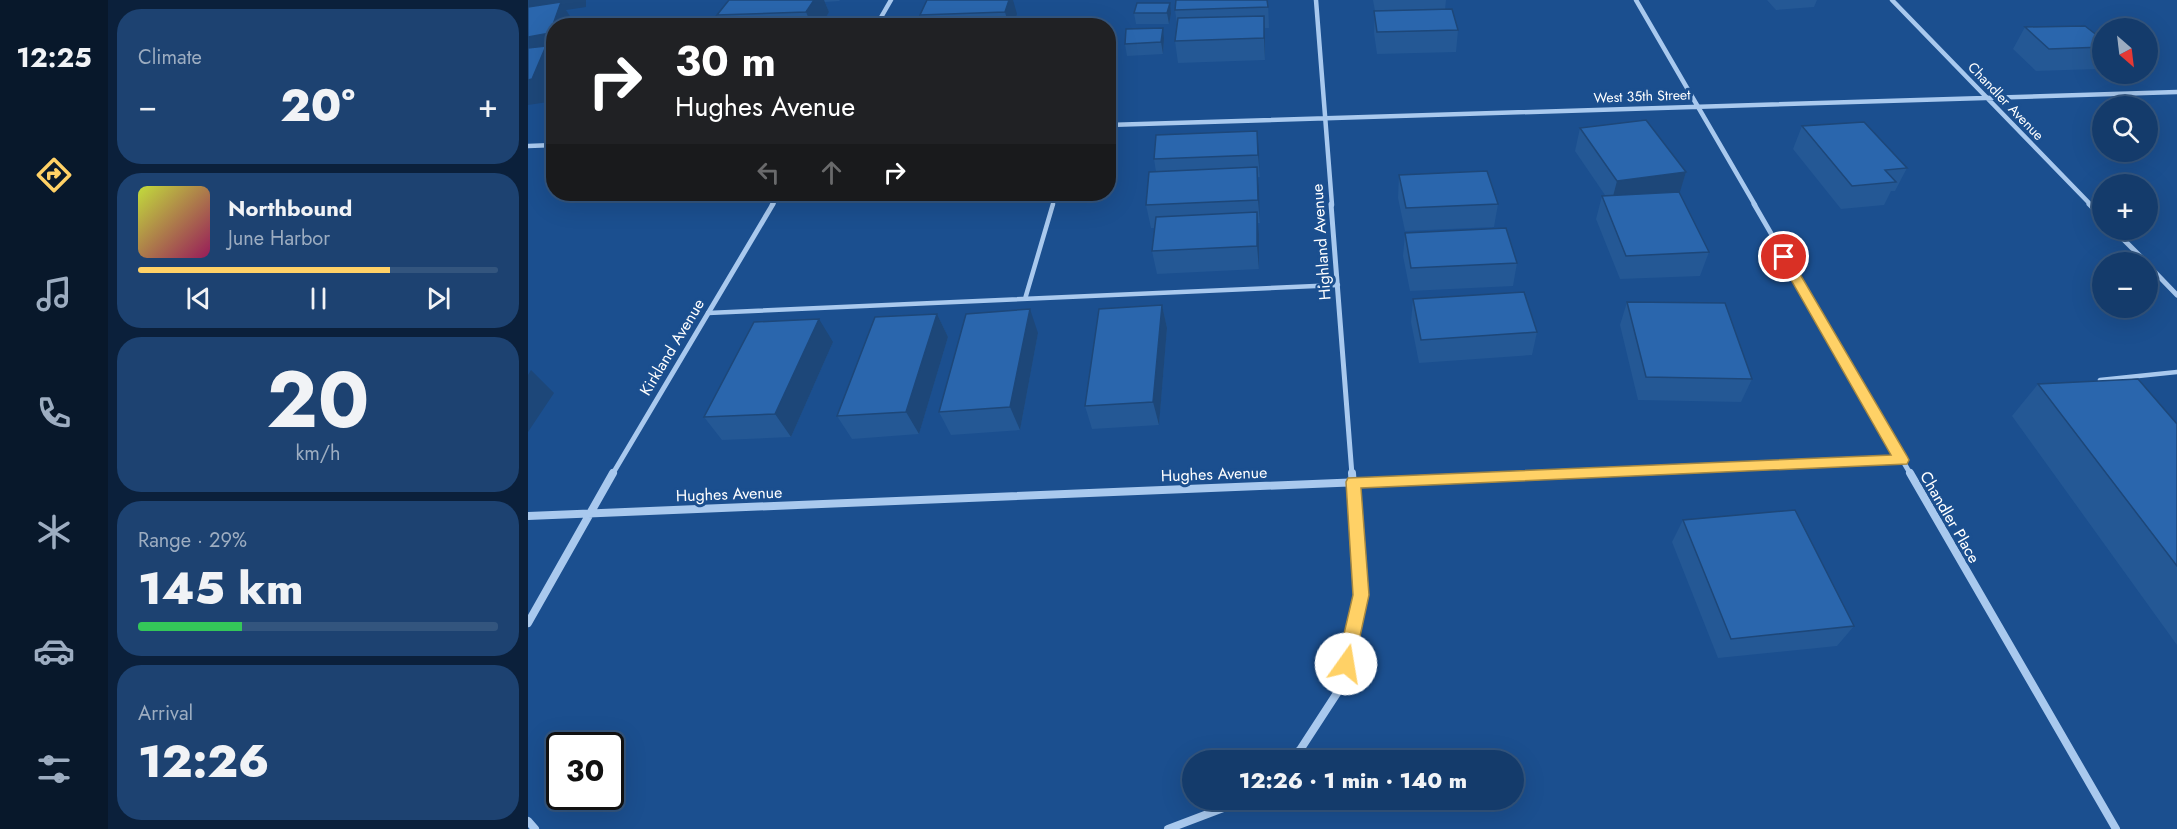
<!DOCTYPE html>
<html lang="en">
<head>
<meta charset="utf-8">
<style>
  body { margin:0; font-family:Jost,sans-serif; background:#1d4271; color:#f1f3f6; height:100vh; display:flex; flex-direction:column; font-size:22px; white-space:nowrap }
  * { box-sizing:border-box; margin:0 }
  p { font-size:20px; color:#9dadc1 }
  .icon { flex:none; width:33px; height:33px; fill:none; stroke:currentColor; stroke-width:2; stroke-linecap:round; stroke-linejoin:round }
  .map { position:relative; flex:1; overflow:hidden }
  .sheet { display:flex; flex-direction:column; gap:9px; padding:9px; background:#0b203b; width:420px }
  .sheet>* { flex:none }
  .top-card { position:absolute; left:18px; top:18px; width:570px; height:183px; border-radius:24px; box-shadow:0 6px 24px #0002,0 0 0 2px #33557e; background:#202124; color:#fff; overflow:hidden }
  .needle { width:39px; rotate:152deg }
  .fabs { position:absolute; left:1564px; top:18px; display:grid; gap:12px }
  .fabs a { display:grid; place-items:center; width:66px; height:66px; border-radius:50%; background:#143b6b; box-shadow:0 6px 24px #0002,0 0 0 2px #33557e; font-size:30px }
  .speed { position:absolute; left:18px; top:732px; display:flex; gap:12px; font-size:30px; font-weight:700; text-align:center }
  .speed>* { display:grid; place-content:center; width:78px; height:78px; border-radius:50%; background:#143b6b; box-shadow:0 6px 24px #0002,0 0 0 2px #33557e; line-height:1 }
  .speed .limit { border:3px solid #111; border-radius:9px; background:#fff; color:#111 }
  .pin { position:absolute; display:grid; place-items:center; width:51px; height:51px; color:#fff; margin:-26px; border:3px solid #fff; border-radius:50%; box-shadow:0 2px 6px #0007 }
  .me { position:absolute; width:66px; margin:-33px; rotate:13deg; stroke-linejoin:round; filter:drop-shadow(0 0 4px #0008) }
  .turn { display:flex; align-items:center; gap:21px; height:126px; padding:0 30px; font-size:27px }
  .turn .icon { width:78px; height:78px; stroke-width:2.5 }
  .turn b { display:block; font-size:42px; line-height:51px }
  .lanes { display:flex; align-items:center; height:57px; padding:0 30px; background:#0003; justify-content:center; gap:30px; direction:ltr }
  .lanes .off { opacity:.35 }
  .big { font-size:45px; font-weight:800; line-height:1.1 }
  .sheet .card { flex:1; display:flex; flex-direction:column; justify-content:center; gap:9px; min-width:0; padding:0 21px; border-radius:24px; background:#1d4271 }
  .sheet .dial { align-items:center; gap:0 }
  .dial b { font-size:78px; line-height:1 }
  .song { display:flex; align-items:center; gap:18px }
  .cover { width:72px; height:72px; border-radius:9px; background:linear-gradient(135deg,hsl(70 70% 55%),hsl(330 70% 35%)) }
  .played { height:6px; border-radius:3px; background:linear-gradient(90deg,#ffd166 70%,#33557e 70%) }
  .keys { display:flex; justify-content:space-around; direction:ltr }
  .heat { display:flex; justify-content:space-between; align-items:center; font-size:33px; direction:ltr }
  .charge { height:9px; border-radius:4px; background:linear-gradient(90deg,#34c759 29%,#33557e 0) }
  .trip { position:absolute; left:654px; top:750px; width:342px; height:60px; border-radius:30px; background:#143b6b; box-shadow:0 6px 24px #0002,0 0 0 2px #33557e; font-weight:800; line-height:60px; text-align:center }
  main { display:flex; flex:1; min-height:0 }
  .tabs { display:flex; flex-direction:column; width:108px; justify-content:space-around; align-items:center; background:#08182b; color:#9dadc1 }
  .tabs .icon { width:42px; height:42px }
  .tabs .selected { color:#ffd166 }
  .tabs b { font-size:27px; color:#f1f3f6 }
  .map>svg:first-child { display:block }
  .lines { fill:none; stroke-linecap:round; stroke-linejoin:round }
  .service-far1 { stroke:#a9c9ee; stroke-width:3 }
  .service { stroke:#a9c9ee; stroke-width:4.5 }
  .minor-far2 { stroke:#a9c9ee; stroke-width:4.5 }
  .minor-far1 { stroke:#a9c9ee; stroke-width:5 }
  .minor { stroke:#a9c9ee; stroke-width:8 }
  .wall { fill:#245895 }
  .shaded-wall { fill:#1d4779 }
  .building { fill:#2a66ad; stroke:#1d4779; stroke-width:1.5 }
  .route { fill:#ffd166; stroke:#a68842; stroke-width:1.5 }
  .labels { text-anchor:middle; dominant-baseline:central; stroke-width:6; stroke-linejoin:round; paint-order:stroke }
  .far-street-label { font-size:14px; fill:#fff; stroke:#1b4f8f }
  .street-label { font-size:16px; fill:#fff; stroke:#1b4f8f }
</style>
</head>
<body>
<main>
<nav class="tabs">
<b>12:25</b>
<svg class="icon selected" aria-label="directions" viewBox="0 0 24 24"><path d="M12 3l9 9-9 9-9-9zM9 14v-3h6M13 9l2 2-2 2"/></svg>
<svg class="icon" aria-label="music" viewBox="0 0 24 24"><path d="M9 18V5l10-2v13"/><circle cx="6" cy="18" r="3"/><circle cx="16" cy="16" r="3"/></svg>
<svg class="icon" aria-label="phone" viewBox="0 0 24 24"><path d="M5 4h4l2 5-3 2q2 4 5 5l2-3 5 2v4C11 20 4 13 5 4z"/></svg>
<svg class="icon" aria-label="climate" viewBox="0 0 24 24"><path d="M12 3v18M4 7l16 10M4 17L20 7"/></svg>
<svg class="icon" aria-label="car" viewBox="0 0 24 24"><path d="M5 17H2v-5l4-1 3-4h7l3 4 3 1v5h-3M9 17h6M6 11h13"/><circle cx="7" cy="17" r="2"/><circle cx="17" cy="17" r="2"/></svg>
<svg class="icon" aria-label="filters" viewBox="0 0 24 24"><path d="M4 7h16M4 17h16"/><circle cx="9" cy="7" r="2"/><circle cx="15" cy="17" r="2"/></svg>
</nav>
<section class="sheet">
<div class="card"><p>Climate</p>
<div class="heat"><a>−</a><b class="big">20°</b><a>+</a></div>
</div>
<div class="card">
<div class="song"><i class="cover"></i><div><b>Northbound</b><p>June Harbor</p></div></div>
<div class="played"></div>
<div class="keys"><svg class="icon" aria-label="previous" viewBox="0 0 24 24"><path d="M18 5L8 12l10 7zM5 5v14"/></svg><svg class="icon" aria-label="pause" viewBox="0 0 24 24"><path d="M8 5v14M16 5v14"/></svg><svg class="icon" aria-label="next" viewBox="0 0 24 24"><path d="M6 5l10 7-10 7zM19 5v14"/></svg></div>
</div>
<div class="card dial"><b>20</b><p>km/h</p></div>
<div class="card"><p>Range · 29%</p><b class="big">145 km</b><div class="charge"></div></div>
<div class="card"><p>Arrival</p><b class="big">12:26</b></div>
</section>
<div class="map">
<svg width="1649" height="829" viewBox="0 0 1649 829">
  <rect width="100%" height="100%" fill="#1b4f8f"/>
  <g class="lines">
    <path class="service-far1" d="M525,205L528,194"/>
    <path class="service" d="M497,299L525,204
      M180,313L810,285
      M1576,385L1572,380L1649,372"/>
    <path class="minor-far2" d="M788,0L804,205
      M1108,0L1227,205
      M1364,0L1563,205
      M348,26L363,0
      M580,125L1649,92
      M0,146L26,145
      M244,205L251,194"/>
    <path class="minor-far1" d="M803,204L824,475
      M1226,204L1383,475
      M1561,204L1575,218
      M1586,230L1618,262
      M1620,265L1649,295
      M84,475L245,204
      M1014,475L1374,460"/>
    <path class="minor" d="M1382,473L1588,829
      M0,516L1051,473
      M0,623L85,473
      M759,760L772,750L813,687L833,595L824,473
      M0,821L7,829
      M640,829L698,807L708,800"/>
  </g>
  <path class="wall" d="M201,0H312L311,1L297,2L301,12L293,26H180L192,23L189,15Z
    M399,0L489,14L486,26H385L395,24L392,15Z
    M740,0L741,28H737V60L650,63L647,41L649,24L647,10Z
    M845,0H918L917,10L930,30L928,52L849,54L846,33L847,11Z
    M1239,0H1289L1286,7L1248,10Z
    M609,3L643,14L641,24H608L606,13Z
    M1497,27L1575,40V60L1569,69L1508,71L1485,49Z
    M636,39L635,54L599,56L597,44Z
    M1274,126L1379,168L1367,191H1363L1356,205L1313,209L1265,149Z
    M1052,128L1158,172L1151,193L1181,252L1172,276L1092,279L1068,219L1074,196L1077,195L1047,151Z
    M731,153L732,177H730L732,223H730L731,269L629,274L624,251L627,228H623L618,205L628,172L626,159Z
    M871,175L970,204L966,227L877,231L870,198Z
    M877,233L989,263L985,286L882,291L875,256Z
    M885,299L1009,332L1004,355L891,363L883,322Z
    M1099,302L1224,379L1213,402L1110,400L1092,325Z
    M634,305L639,328L631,425L564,429L557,406Z
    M409,314L420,337L391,434L324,439L309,416Z
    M510,333L492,430L423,435L411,412Z
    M305,342L263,437L194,440L176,417Z
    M1510,384L1649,424V645L1484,416Z
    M1155,520L1326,626L1309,646L1190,658L1144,542Z"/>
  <path class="shaded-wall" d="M0,0H58V7L38,10L47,24L46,26H26V87L20,102L0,105Z
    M286,0H296L301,12L293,26H284L278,12Z
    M481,0H485L489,14L486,26H481L477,12Z
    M642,3L643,14L641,24L639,13Z
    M736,16L737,37V60L736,38Z
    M635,28L636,39L635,54L633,42Z
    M729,131L731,153L732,177L730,155Z
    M729,167L731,190L732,223L730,200Z
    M1158,172L1151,195L1083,204L1089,181Z
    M729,212L731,235V269L729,246Z
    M634,305L639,328L631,425L625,402Z
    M502,309L510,333L492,430L482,407Z
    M409,314L420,337L391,434L378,412Z
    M291,319L305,342L263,437L247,414Z
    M3,370L26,393L0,432V375Z"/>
  <path class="building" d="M201,0H286L278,12L189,15Z
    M399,0H481L477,12L392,15Z
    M648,0H739L740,7L647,10Z
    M33,2L22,33L0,37V7Z
    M609,3H642L639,13H606Z
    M924,9L930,30L849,32L846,11Z
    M736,16V38L647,41L650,18Z
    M266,21L263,26H180L182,23Z
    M473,21L471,26H385V24Z
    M1557,26L1575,40V47L1521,49L1497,27Z
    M635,28L633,42L597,44L598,29Z
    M18,46L4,79L0,80V48Z
    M1118,120L1158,172L1089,181L1052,128Z
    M1336,122L1379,168L1357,170L1368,182L1324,186L1274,126Z
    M729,131L730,155L626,159L628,135Z
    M729,167L730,200L618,205L621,172Z
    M959,171L970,204L878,208L871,175Z
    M1151,192L1181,252L1098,256L1074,196Z
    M729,212V246L624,251L628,217Z
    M978,228L989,263L883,268L877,233Z
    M996,292L1009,332L893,340L885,299Z
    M1099,302L1197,303L1224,379L1118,377Z
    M634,305L625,402L557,406L571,309Z
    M502,309L482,407L411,412L438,314Z
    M409,314L378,412L309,416L347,317Z
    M291,319L247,414L176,417L226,322Z
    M1610,379L1649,424V566L1510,384Z
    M1267,510L1326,626L1203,639L1155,520Z"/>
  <path class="route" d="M1256,254L1262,257L1379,456L1381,460L1379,464L833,488L841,595L826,664L824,669L818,672L812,669L809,664L825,595L818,482L820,478L1363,455L1250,257Z"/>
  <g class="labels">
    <g class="far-street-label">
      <text transform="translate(1114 96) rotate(-2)">West 35th Street</text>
      <text transform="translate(1478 101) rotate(46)">Chandler Avenue</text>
    </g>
    <g class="street-label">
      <text transform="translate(793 242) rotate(-94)">Highland Avenue</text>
      <text transform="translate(144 347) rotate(-59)">Kirkland Avenue</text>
      <text transform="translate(686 474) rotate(-2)">Hughes Avenue</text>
      <text transform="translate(201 494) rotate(-2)">Hughes Avenue</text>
      <text transform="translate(1422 517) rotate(60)">Chandler Place</text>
    </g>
  </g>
</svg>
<div class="fabs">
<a><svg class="needle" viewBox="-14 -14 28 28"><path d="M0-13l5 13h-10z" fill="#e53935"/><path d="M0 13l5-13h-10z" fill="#9dadc1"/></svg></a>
<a><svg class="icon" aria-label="search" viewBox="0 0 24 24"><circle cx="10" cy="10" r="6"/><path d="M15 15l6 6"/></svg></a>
<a>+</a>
<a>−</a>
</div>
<div class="speed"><div class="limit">30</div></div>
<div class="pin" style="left:1256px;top:257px;background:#d93025"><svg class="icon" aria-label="arrive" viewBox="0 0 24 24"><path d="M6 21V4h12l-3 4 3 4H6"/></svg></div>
<svg class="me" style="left:818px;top:664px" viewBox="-20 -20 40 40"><circle r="19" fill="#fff"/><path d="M0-13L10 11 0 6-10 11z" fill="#ffd166"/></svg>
<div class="trip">12:26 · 1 min · 140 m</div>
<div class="top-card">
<div class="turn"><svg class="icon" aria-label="right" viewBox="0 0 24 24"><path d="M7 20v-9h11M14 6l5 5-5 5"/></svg><div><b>30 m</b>Hughes Avenue</div></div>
<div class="lanes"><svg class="icon off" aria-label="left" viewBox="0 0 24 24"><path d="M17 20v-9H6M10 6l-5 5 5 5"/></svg><svg class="icon off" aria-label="ahead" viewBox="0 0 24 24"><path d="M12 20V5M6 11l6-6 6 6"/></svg><svg class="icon" aria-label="right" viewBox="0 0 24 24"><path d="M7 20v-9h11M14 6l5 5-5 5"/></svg></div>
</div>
</div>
</main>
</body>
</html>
